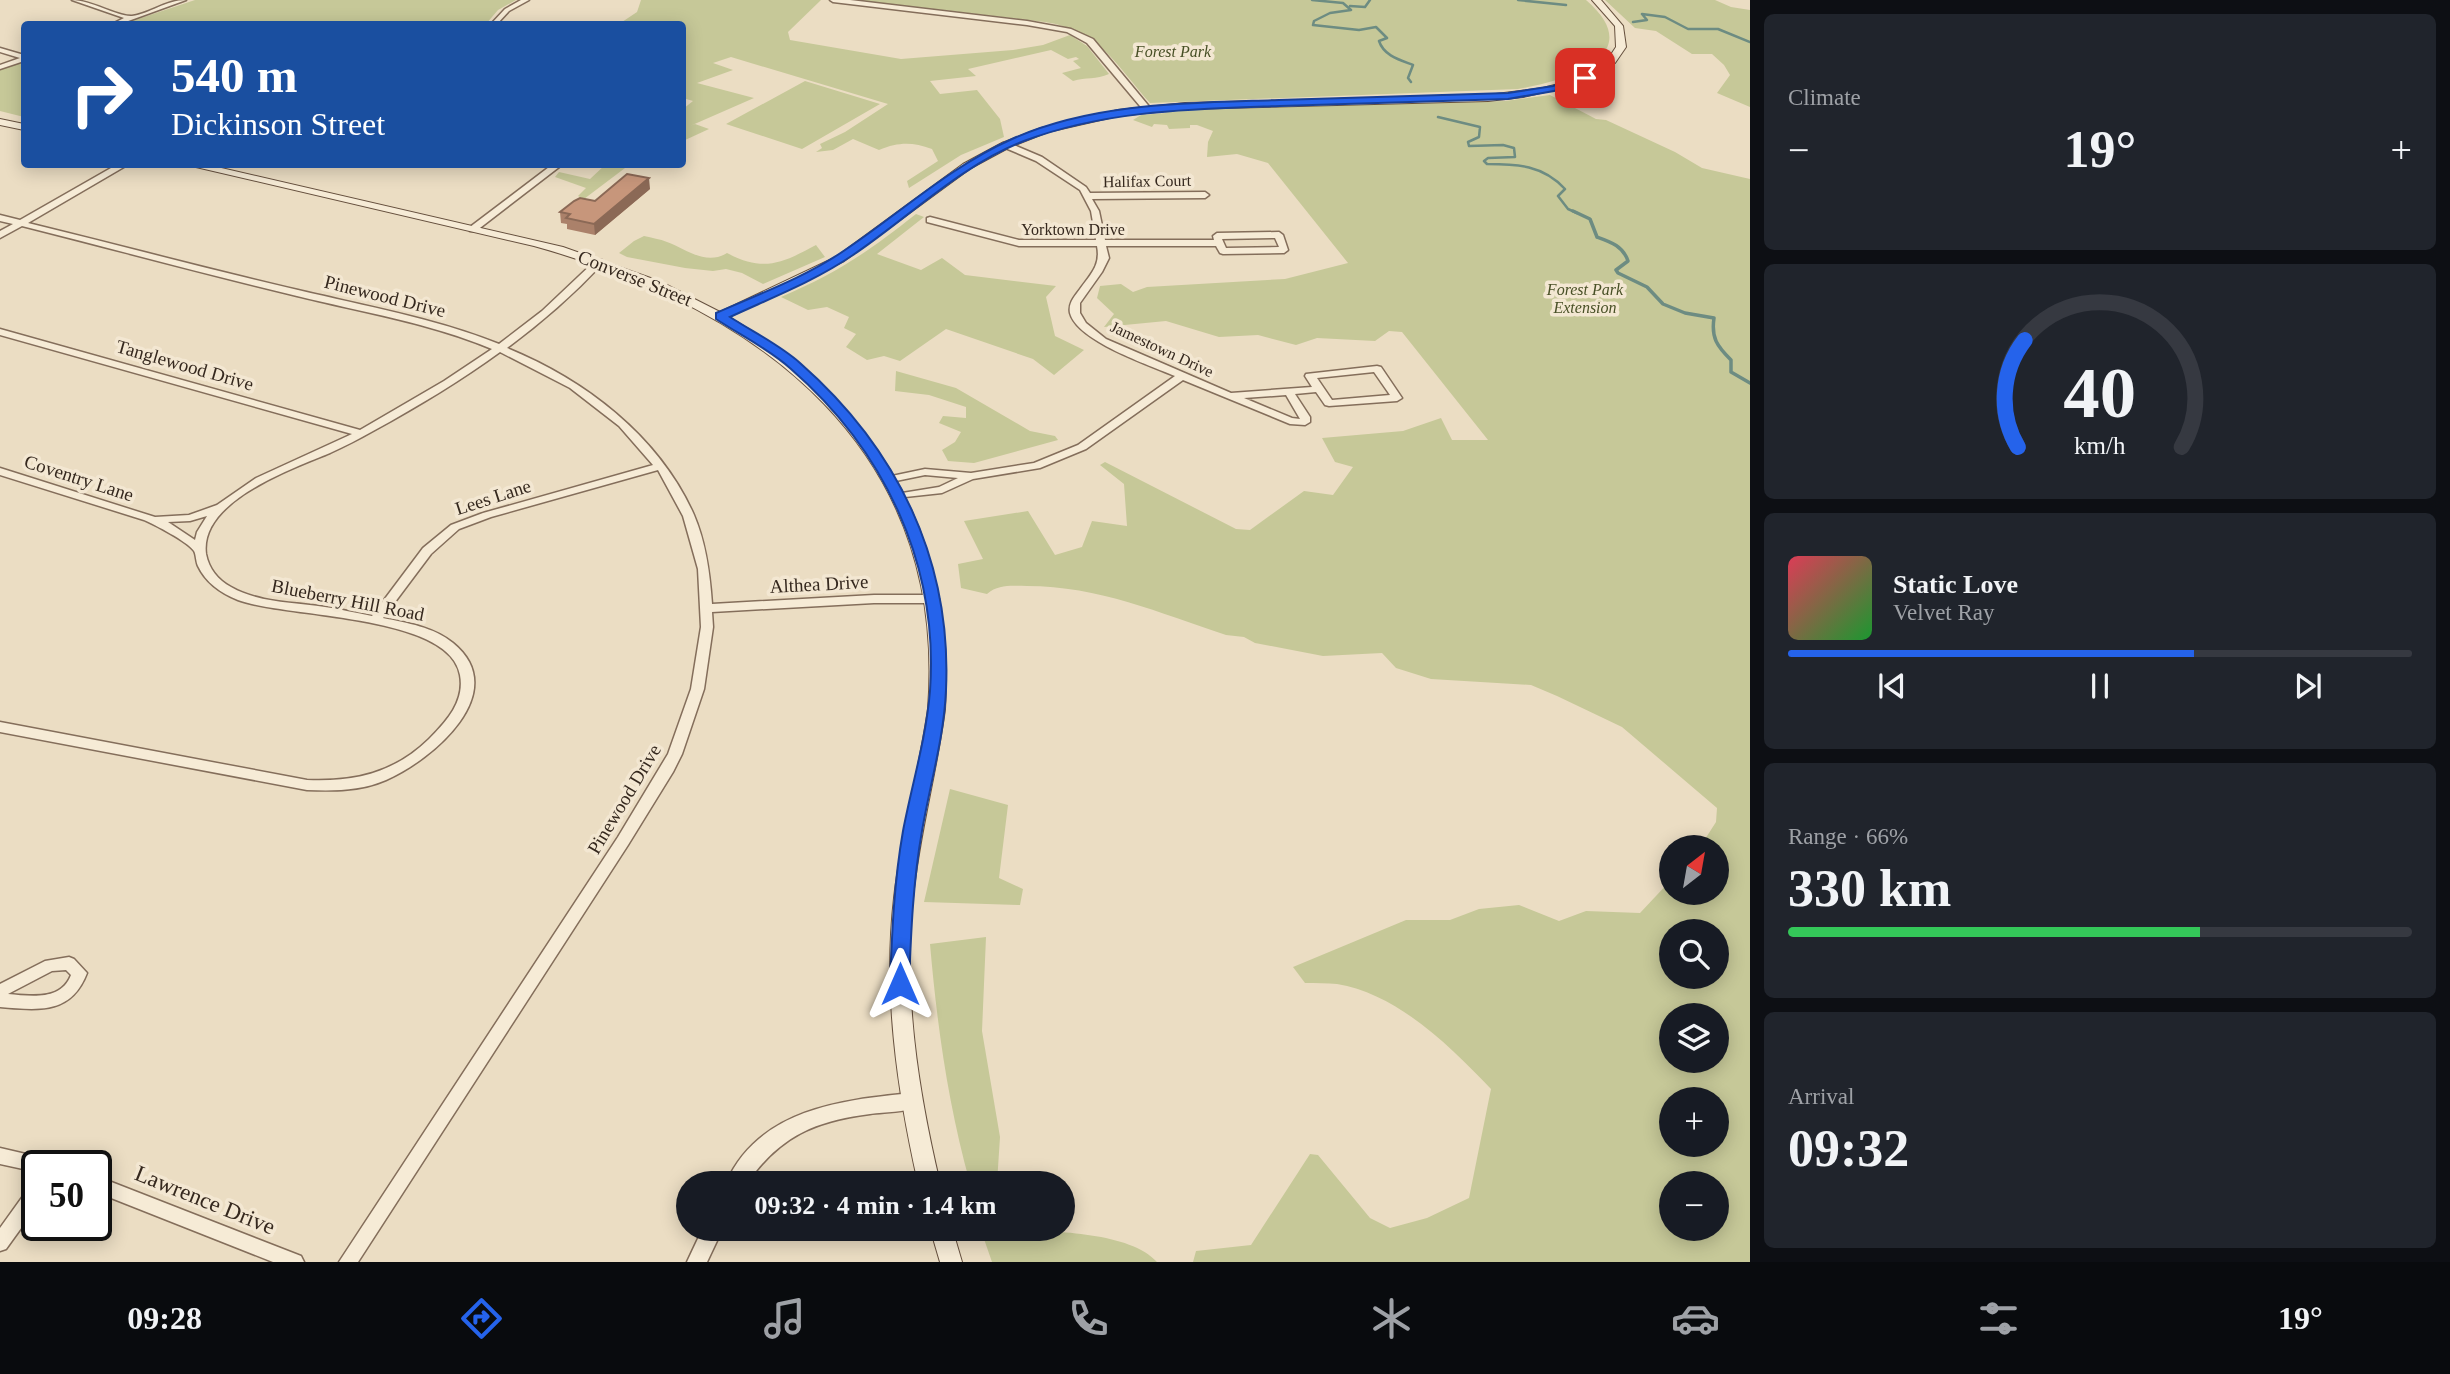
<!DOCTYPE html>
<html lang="en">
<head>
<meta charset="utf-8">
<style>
  body { margin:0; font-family:Georgia,serif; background:#20242c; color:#f1f3f6; height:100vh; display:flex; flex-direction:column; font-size:26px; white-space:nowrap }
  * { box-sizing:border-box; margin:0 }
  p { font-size:23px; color:#9ea1a6 }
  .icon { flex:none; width:38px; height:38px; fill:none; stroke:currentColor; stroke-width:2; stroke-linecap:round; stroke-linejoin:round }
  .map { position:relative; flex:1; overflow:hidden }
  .sheet { display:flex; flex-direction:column; gap:14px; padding:14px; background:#0d0f14; width:700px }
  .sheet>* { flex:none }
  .top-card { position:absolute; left:21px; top:21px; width:665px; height:147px; border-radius:7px; box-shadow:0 4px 18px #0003; background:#1a4fa0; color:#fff; overflow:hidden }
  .needle { width:46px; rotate:31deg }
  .controls { position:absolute; left:1659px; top:835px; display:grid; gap:14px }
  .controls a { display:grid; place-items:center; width:70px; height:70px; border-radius:50%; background:#171b24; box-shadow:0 4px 18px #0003; font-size:35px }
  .speed { position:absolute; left:21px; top:1150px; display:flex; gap:14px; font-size:35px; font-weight:700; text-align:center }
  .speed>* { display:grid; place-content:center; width:91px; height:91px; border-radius:50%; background:#171b24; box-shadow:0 4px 18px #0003; line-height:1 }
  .speed .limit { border:4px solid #111; border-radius:10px; background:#fff; color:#111 }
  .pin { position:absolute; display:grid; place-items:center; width:60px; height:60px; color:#fff; margin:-30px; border-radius:14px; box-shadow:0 4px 10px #0006 }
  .me { position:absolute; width:77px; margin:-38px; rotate:0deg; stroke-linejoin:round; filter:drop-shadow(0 0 5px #0008) }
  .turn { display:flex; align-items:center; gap:24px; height:147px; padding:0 35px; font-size:32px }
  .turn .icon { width:91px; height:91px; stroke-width:2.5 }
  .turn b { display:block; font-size:49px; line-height:60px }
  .big { font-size:52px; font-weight:700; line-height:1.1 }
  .sheet .widget { flex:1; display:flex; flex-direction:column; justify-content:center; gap:10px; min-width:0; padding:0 24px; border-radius:10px; background:#20242c }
  .sheet .dial { align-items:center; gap:0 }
  .dial svg { height:182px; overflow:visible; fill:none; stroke:#363941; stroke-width:7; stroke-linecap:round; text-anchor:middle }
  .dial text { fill:#f1f3f6; stroke:none }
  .song { display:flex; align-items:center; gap:21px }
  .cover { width:84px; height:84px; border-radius:10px; background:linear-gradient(135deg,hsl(350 70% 55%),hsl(130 70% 35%)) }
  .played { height:7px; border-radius:4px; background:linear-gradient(90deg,#2563eb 65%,#363941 65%) }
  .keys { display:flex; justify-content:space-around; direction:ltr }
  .heat { display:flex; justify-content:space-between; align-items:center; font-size:38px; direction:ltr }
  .charge { height:10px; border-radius:5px; background:linear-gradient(90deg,#34c759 66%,#363941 0) }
  .trip { position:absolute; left:676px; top:1171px; width:399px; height:70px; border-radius:35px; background:#171b24; box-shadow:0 4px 18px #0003; font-weight:700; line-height:70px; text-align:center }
  .tabs { display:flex; height:112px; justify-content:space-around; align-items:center; background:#090b0e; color:#9ea1a6 }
  .tabs .icon { width:49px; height:49px }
  .tabs .current { color:#2563eb }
  .tabs b { font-size:32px; color:#f1f3f6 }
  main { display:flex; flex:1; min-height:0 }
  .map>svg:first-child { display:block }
  .green { fill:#c6c898; fill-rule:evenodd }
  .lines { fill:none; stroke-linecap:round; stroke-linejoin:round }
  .stream-far1 { stroke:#6d8c82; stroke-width:2.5 }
  .stream { stroke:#6d8c82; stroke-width:3.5 }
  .minor-casing { stroke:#846e5b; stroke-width:3 }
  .tertiary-casing { stroke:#846e5b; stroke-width:3 }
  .secondary-casing { stroke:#66503e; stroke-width:2 }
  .minor { fill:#f6ebd6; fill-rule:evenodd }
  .tertiary { fill:#f6ebd6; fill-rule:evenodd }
  .secondary { fill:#f6ebd6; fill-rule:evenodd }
  .wall { fill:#ab816a }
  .shaded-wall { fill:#8b6956 }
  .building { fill:#c7967b; stroke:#8b6956; stroke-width:2 }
  .route { fill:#2563eb; stroke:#184099; stroke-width:2 }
  .labels { text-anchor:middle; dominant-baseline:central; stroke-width:7; stroke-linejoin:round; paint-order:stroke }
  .far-park-label { font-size:16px; font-style:italic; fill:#485026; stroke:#f3e7d2 }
  .far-street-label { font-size:16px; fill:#35281e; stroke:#f3e7d2 }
  .street-label { font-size:19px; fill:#35281e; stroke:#f3e7d2 }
  .near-street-label { font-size:23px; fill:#35281e; stroke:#f3e7d2 }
</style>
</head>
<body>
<main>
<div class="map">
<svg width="1750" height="1262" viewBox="0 0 1750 1262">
  <rect width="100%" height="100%" fill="#ebddc3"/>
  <path class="green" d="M195,0H516L498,10L486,24H123Z
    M641,0H821L788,32L790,40L901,59L1013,50L1043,45L1070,35L1087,46L1109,74C1096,80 1086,77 1073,81L1062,73L1081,68L1073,61L1079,59L1076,57L1068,59L1051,50L968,69L976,76L930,81L940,94L977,90L1000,119L1004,137L961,155L909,188L907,181L938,161L932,149C912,142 899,142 879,150L853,139L833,150L816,152L822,148L820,144L845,132L888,104L731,57L713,63L733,70L697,83L754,98L690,126L695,124L709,129L683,141V109L693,101L683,98L682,24H619L637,12Z
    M855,0H1586C1651,56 1565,81 1518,89L1150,103C1116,65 1099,30 1045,22Z
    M1605,0H1715L1731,7L1750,10V107L1717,93L1730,75L1724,65L1712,54H1692L1656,31L1635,28Z
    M24,62V117L0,111V70Z
    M805,81L880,104L802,149L726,124Z
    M1550,95L1596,119L1606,120L1675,152L1702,168L1750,179V1262H1193L1196,1251L1251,1245L1310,1154L1318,1155L1370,1218L1390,1228L1427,1218L1469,1198L1491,1089C1451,1047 1398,994 1337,984C1327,983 1316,983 1305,983L1293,967L1406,920H1450L1479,909L1519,905L1559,921L1586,911L1640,913L1671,880V892H1717V847H1700L1716,822L1717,808L1622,727L1557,696L1531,685L1431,679L1396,668L1382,653L1323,656L1255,643L1244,637L1226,635C1159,613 1099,586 1027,586C1011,586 999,584 987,594L961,588L958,564L983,559L964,521L1028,511L1055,555L1082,547L1092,521L1127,526L1124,484L1100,465L1105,462L1236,529L1250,530L1304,491L1333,495L1353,467L1335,462L1322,438L1403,431L1441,418L1452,440H1488L1402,332L1389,331L1375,341L1317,338L1296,345L1258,335L1219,337L1166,321L1104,327L1114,314L1097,298L1100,286L1121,284L1133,292L1147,287L1285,279L1348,263L1268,163L1237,154L1207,157L1208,142L1213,131L1197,125H1190V128L1169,129L1167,125L1154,124L1152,127L1133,120L1141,115L1166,113L1161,110L1505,101ZM1671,931H1717V976H1671ZM1671,1015H1717V1060H1671ZM1671,1099H1717V1144H1671ZM1671,1183H1717V1228H1671Z
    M605,165H629L584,199L578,196L586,188L555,177L559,172L590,179Z
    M916,214L924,217L877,254L921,270L942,258L965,275L1056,286L1046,297L1055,336L1084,350L1054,375L1033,359L946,329L900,361L884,356L867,360L846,347L856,334L844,328L849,317L827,307L808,310L781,297C837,273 868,252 916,214Z
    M644,236C652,238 660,239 667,242C686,249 706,266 727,253C763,272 781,264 816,245L825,257L763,284L742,273L726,269L713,271L685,268L627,257L619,253L634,241Z
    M896,371L956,388L1030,431L1055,436L1058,440L974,463L948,461L942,450L955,442L961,432L939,423L943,416L966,418V407L929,395L895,391Z
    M950,789L1008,805L999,878L1023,889L1020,905L924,902Z
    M986,937L982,1031L1000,1137L997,1183H970C948,1104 937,1025 930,944Z
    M1015,1229C1054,1232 1130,1232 1157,1262H992L984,1239Z"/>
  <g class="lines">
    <path class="stream-far1" d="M1312,0L1343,3L1351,10L1330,13L1314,21L1313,25L1359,30L1376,27L1387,38L1379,41C1384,56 1400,60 1413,65L1408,78L1411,82
      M1518,0L1566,5
      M1350,6L1365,7L1370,0
      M1633,22L1647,20L1642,14L1665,17L1688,29H1718L1750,42
      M1438,117L1480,127L1479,137L1468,142L1469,146L1503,145L1514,148L1515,157L1488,158L1484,161L1487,164C1517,164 1543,165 1565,189L1558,196L1568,209L1577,213"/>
    <path class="stream" d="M1573,211L1590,219L1597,237C1611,242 1623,246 1628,261L1616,270L1618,273L1647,287L1663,304L1685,313L1714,318C1711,338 1717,346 1731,360V372L1750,383"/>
    <defs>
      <path id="minor" d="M72,0C91,0 118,17 132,16C149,14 166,0 186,0L120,24H112L124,18Z
        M521,0H529L509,11L497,24H491L505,9Z
        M830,0H850L1027,21L1071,29L1093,39L1152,110L1145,112L1087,43L1067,32L1027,25L833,2Z
        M0,48L24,55V61L0,69V65L20,58L0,52Z
        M1003,143H1009L1042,157L1086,187L1090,193L1205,192L1209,195L1205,198L1092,199L1099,211L1105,240H1214L1213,236L1217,233L1279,232L1283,235L1288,250L1284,253L1223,254L1220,253L1216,246H1106L1109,258L1102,272L1080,303V313L1086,323L1106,339L1231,393L1312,387L1305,376L1306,374L1377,366L1381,367L1402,398L1397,401L1329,406L1325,405L1316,392L1295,394L1310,417V422L1305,425L1290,424L1183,380L1086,449L1040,468L973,479L942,493L896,498L894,496L896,494L939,487L958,478L925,475L891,482L886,479L887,477L925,469L971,473L1034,463L1078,445L1175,376C1149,365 1077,341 1070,313C1068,303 1075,296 1080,289C1091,274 1101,265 1097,246H1019L927,222V218L930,217L1019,240H1096L1091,211L1080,190L1036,161L1003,147ZM1275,238L1279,247L1226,248L1222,239ZM1374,372L1390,395L1332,400L1317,378ZM1286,395L1300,419L1292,418L1244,398Z
        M118,164H129L28,223C118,245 208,269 298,290C365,306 434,318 499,344L542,311L596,260H602V264C573,295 541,323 507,348C585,380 659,436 694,515C706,543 710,574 712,604L874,595H933L939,599L933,603H874L712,612L713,627L704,689L682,754L673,772L628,845L358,1262H339L618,837L668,754L691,689L701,627L698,569L683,516L658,470L491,517L459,529L431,554L383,618C407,623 434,627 453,643C513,692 432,760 386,780C361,791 334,791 307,790L0,732V722L307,780C355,782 394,773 429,739C447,721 465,701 460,675C450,614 286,618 238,600C221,593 206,583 198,566C196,562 196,554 194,551C187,541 155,525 144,520L0,475V468L155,517L189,515L217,505L256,478L352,434L0,335V329L360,430L444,381L492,349C430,323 362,312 297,296C205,274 113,249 22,226L0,238V231L13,224L0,221V215L20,220ZM500,352L570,388L619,426L653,465L483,513L451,525L423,548L372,616C356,613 340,609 325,607C294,602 259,603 231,587C218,580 209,569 206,554C199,501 292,469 330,453C345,446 359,439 373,431C417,407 460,381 500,352ZM207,516L197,532L195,540L168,522L190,521Z
        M553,164H563L476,231H470V227Z
        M69,957L74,959L87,973C71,1015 38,1010 0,1007V984L45,961ZM66,970L71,975C61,1001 31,996 8,994L52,971Z
        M0,1148L43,1158L49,1160L51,1166H37V1172L0,1164Z
        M96,1176L301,1256L304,1262H273L96,1192Z
        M37,1183V1206L6,1249L0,1251V1228L31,1185Z"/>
      <path id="tertiary" d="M912,1093L919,1095L921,1101L919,1107C904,1112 886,1112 870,1114C815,1121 780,1136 747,1183H726C759,1109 841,1100 912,1093Z
        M703,1228H723L707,1262H687Z"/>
      <path id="secondary" d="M1592,0H1601L1623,26L1626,47L1615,63L1585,83L1523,97L1488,101L1185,109L1118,116L1048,132L1010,147L971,168L844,261L729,317C750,330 772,343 791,358C902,449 954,566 945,709C937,772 919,834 913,898C903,994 918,1090 940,1183H918C897,1090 883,993 894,898C901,834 919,772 928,709C948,449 763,310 534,246L183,164H204L563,247L659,281L720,312L836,257L963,164L1002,143L1041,128L1118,110L1185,103L1488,95L1543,88L1578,79L1608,59L1616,47L1615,26Z
        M0,119L24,124V130L0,125Z
        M930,1228H952L962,1262H940Z"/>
    </defs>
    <use href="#minor" class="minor-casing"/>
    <use href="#tertiary" class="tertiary-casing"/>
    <use href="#secondary" class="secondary-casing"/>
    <use href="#minor" class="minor"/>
    <use href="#tertiary" class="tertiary"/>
    <use href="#secondary" class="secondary"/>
  </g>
  <path class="wall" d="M650,189L595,235L567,229V224L561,223L560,212L595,201Z"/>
  <path class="shaded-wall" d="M649,178L650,189L595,235L594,224Z"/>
  <path class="building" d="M627,174L649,178L594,224L566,218L570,214L560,212L574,201L580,198L595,201Z"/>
  <path class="route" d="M1585,75L1590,78L1589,80L1554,91L1508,99C1432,101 1356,104 1280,106C1193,109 1106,110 1024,141C961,165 908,218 853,255C815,281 771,298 730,317C753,332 780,345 800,363C897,448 952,560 946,690C944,738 930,784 922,831C913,882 911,932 909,984L907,990L900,992L892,990L890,984C892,932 894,882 903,831C912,784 926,739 930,691C939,565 885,451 791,369C769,349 740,335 716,319V313C759,294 806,277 845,250C900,213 951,166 1012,139C1095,102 1191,103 1279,100C1355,98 1431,95 1508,93L1553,86Z"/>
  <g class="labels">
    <g class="far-park-label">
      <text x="1173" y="51">Forest Park</text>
      <text x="1585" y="289">Forest Park<tspan x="1585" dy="18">Extension</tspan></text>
    </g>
    <g class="far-street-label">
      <text transform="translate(1147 181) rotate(-1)">Halifax Court</text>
      <text x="1073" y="229">Yorktown Drive</text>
      <text transform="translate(1162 349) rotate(25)">Jamestown Drive</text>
    </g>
    <g class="street-label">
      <text transform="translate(635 278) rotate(22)">Converse Street</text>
      <text transform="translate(385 296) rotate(14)">Pinewood Drive</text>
      <text transform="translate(185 365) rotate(16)">Tanglewood Drive</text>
      <text transform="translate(79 478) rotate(18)">Coventry Lane</text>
      <text transform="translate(493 497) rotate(-18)">Lees Lane</text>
      <text transform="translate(819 584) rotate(-3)">Althea Drive</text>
      <text transform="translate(348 600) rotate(11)">Blueberry Hill Road</text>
      <text transform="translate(624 799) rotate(-59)">Pinewood Drive</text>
    </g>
    <g class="near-street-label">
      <text transform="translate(205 1200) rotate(22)">Lawrence Drive</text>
    </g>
  </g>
</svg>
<div class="controls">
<a><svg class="needle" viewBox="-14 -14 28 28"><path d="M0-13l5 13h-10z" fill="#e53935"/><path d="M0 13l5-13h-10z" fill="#9ea1a6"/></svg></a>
<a><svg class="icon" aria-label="search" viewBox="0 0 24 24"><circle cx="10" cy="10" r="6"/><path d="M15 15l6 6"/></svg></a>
<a><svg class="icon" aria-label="layers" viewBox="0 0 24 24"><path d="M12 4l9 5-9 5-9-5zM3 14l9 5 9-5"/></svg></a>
<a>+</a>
<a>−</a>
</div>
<div class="speed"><div class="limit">50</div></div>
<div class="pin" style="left:1585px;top:78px;background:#d93025"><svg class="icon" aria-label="arrive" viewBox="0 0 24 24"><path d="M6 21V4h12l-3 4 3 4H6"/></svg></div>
<svg class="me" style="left:900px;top:984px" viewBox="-20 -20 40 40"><path d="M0-17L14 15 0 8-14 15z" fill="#2563eb" stroke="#fff" stroke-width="4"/></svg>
<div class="trip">09:32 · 4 min · 1.4 km</div>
<div class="top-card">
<div class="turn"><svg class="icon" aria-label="right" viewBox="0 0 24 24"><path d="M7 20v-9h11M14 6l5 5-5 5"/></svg><div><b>540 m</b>Dickinson Street</div></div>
</div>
</div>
<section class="sheet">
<div class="widget"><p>Climate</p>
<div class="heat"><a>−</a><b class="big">19°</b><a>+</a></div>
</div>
<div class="widget dial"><svg viewBox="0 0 100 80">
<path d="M14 69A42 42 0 1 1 86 69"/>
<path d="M14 69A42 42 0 0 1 17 22" stroke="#2563eb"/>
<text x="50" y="56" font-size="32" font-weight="700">40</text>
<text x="50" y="72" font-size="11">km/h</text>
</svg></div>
<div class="widget">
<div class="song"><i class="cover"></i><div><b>Static Love</b><p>Velvet Ray</p></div></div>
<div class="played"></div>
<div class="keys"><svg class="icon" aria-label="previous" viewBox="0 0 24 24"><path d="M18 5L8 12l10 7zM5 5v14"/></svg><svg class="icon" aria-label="pause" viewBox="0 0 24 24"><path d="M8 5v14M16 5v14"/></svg><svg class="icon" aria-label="next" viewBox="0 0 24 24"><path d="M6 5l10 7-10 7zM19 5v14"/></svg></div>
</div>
<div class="widget"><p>Range · 66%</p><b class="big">330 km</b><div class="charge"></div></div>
<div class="widget"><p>Arrival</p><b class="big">09:32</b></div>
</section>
</main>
<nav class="tabs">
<b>09:28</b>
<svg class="icon current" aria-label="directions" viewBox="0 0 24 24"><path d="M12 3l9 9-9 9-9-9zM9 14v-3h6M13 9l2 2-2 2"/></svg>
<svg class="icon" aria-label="music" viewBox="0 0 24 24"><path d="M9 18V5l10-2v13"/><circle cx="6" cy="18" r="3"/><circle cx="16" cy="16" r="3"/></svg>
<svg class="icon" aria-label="phone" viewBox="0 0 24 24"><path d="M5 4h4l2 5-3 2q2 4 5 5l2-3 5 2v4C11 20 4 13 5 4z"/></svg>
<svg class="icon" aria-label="climate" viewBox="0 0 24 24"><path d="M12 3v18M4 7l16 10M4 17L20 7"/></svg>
<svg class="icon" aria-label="car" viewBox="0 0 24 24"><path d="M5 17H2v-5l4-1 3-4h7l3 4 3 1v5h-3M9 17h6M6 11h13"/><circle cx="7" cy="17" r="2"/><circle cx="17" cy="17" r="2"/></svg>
<svg class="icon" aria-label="filters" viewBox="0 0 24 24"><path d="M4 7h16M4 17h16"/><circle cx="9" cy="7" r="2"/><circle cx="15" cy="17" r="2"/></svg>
<b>19°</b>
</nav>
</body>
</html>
